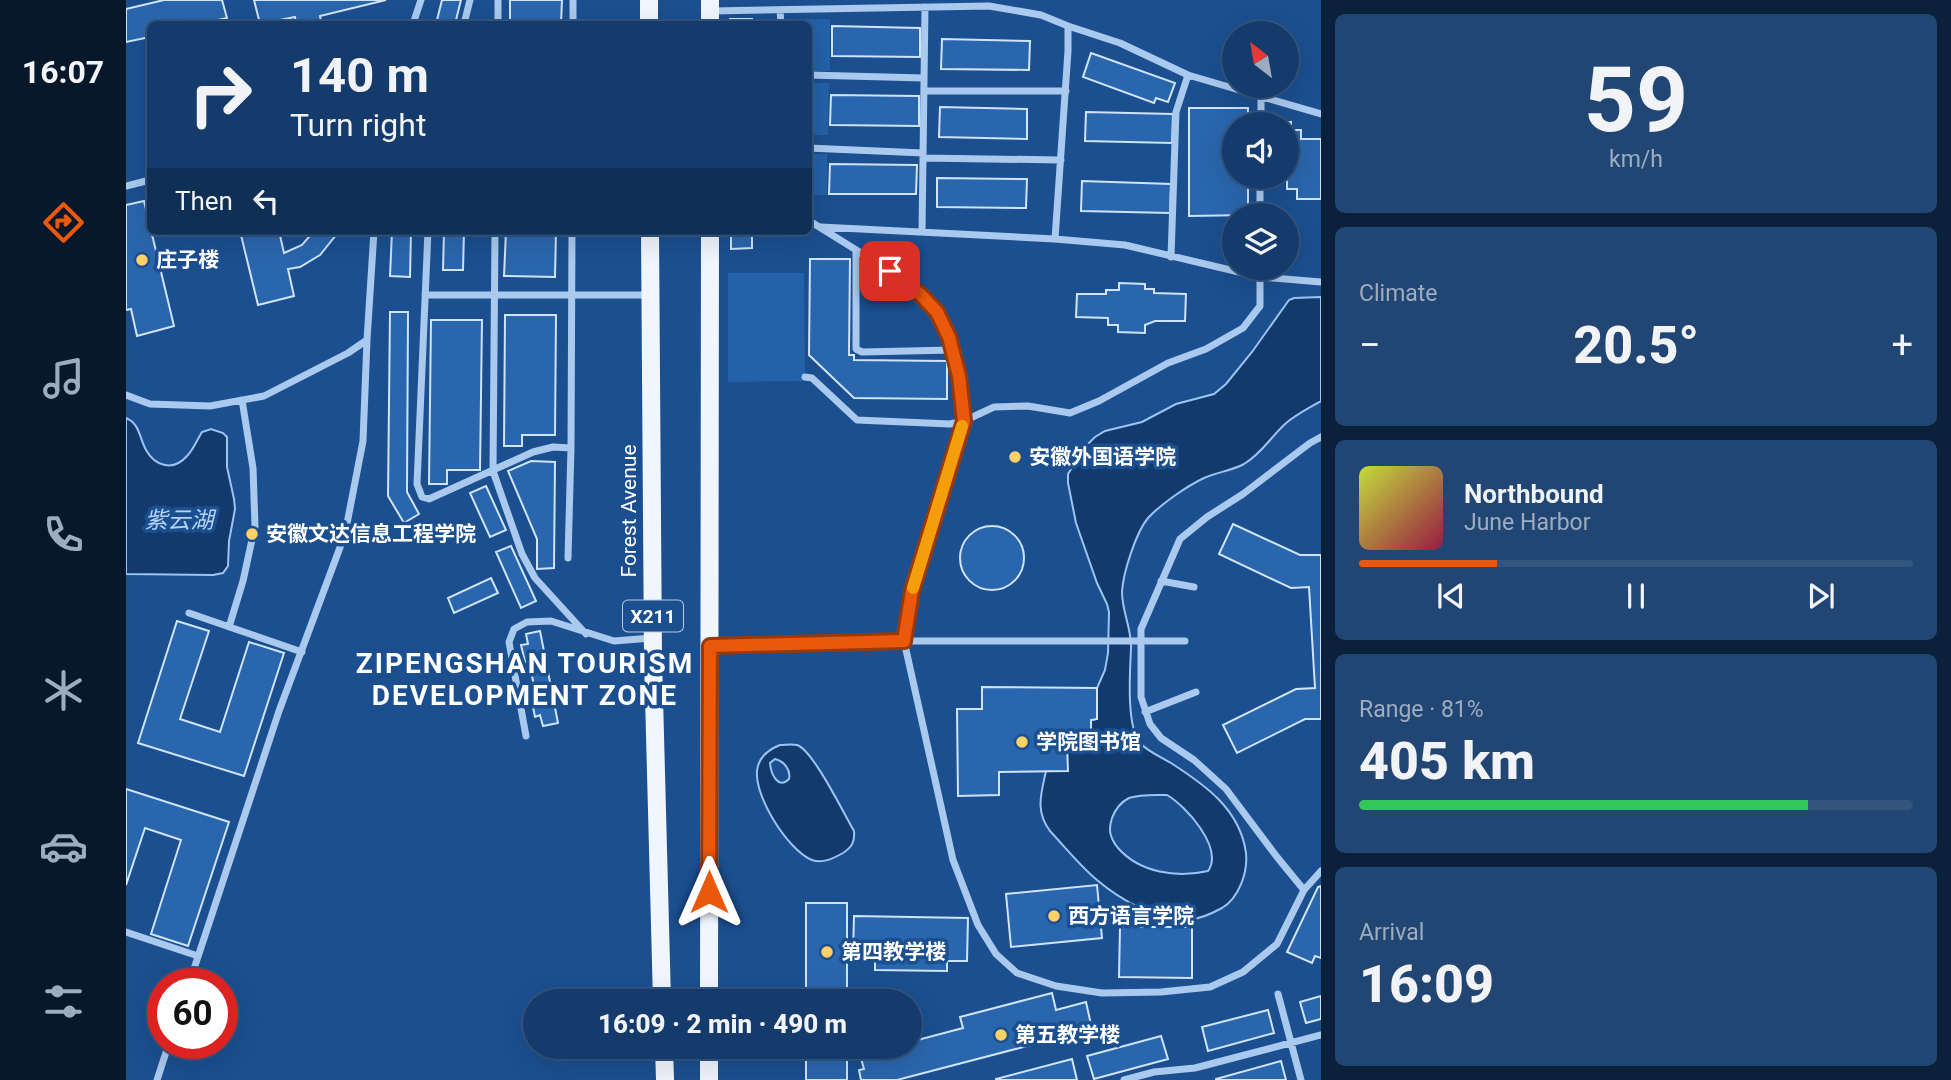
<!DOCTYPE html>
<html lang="en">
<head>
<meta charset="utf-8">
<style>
  body { margin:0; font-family:Roboto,"Noto Sans SC",sans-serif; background:#214673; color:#f1f3f6; height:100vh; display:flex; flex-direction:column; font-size:26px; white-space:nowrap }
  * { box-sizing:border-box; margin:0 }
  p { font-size:23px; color:#9dadc1 }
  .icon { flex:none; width:38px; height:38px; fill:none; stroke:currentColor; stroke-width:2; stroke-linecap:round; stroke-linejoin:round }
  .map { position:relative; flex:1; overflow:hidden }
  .details { display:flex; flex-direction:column; gap:14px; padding:14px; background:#0b203b; width:630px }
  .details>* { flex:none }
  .hud { position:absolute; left:21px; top:21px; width:665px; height:214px; border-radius:10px; box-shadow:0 7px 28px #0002,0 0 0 2px #33557e; background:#143b6b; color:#f1f3f6; overflow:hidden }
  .needle { width:46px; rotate:329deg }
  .fabs { position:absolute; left:1096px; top:21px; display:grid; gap:14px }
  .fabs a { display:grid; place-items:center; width:77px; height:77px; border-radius:50%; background:#143b6b; box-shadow:0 7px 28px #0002,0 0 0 2px #33557e; font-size:35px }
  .speed { position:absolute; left:21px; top:968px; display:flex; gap:14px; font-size:35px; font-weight:700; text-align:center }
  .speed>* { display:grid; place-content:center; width:91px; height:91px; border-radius:50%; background:#143b6b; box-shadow:0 7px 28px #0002,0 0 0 2px #33557e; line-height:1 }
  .speed .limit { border:10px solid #d22; background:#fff; color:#111 }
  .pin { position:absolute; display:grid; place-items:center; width:60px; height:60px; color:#fff; margin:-30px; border-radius:14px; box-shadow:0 4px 10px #0006 }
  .me { position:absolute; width:77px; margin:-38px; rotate:0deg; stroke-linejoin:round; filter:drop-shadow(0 0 5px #0008) }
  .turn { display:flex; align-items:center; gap:24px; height:147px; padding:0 28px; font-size:32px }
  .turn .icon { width:91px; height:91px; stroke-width:2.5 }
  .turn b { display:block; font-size:49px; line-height:60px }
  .then { display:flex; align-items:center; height:66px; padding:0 28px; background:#0003; gap:14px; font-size:26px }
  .big { font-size:52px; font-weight:800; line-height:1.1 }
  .details .widget { flex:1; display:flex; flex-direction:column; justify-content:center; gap:10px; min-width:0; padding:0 24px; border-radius:10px; background:#214673 }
  .details .dial { align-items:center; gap:0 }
  .dial b { font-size:91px; line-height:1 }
  .song { display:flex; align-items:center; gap:21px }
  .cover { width:84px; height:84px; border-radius:10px; background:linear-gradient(135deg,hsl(70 70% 55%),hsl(340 70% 35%)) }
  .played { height:7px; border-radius:4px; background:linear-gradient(90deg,#ea580c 25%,#33557e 25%) }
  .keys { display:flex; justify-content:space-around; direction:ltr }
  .heat { display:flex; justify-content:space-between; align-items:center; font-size:38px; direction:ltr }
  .charge { height:10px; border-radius:5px; background:linear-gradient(90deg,#34c759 81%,#33557e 0) }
  .trip { position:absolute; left:397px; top:989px; width:399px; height:70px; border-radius:35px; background:#143b6b; box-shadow:0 7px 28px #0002,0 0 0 2px #33557e; font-weight:800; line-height:70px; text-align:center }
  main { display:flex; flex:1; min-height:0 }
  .tab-bar { display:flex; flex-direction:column; width:126px; justify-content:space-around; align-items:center; background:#08182b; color:#9dadc1 }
  .tab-bar .icon { width:49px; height:49px }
  .tab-bar .current { color:#ea580c }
  .tab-bar b { font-size:32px; color:#f1f3f6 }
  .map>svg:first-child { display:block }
  .green { fill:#2461a8 }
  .water { fill:#123a6d; stroke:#9cc4f0; stroke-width:2; fill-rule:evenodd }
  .building { fill:#2a66ad; stroke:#cfe3fa; stroke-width:2 }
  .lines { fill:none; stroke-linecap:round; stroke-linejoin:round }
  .minor { stroke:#a9c9ee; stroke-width:7 }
  .primary { stroke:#f0f6ff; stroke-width:18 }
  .route-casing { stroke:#983908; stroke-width:18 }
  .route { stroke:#ea580c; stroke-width:12 }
  .slow { stroke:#f59e0b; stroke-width:12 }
  .poi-dot { fill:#ffd166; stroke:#1b4f8f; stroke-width:2.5 }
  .labels { text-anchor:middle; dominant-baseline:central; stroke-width:7; stroke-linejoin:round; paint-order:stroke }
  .shield { fill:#1b4f8f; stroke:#bbcadd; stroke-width:2 }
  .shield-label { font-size:19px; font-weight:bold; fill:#fff }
  .poi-label { font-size:21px; font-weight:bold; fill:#fff; stroke:#1b4f8f; text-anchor:start }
  .street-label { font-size:21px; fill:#fff; stroke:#1b4f8f }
  .water-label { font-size:23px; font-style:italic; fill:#b5d3f5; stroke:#1b4f8f }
  .district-label { font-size:28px; font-weight:bold; letter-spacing:2px; fill:#fff; stroke:#1b4f8f }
</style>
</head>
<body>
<main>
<nav class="tab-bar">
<b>16:07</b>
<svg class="icon current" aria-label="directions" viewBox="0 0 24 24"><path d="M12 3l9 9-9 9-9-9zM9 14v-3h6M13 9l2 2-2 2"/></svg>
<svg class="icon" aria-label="music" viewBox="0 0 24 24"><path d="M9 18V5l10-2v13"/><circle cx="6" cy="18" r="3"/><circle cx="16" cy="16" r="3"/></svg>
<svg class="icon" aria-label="phone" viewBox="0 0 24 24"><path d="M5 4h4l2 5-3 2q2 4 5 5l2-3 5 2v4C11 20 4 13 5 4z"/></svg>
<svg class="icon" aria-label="climate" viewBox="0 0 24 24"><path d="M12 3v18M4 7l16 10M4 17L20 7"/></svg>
<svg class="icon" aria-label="car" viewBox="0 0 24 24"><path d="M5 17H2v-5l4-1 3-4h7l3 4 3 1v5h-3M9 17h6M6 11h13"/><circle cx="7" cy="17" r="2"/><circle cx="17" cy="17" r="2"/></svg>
<svg class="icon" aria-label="filters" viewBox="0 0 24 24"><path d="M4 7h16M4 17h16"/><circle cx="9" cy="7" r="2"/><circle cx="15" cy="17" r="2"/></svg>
</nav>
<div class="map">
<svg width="1195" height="1080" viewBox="0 0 1195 1080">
  <rect width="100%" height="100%" fill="#1b4f8f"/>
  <path class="green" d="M674,19H704V71H683L682,24H673Z
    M683,83H703L702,135H683Z
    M683,154H701V195H683Z
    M602,273H678L679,381L602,382Z"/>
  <path class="water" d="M1195,297V401C1183,408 1169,415 1159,424C1145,437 1135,454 1118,464C1105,471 1091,472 1078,478C1061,486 1035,504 1022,518C1010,532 997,573 996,592C996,612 1006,629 1005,649C1004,671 1000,726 1014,743C1021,751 1035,757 1045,763C1079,785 1114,809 1120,853C1122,872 1113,898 1096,908C1085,914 1074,919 1062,920C1034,923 992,898 971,880C954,866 939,847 924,831C909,811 915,794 920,771H941V744L960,743V740L965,737V720L971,719V688L979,670L982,653L983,612L981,604L971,583L950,523L942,483V474L959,447L969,437L979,431L1016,422L1050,404L1088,394L1100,384L1126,352L1163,300L1168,298ZM1041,795C1060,806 1098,848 1082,871C1051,878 1014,873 992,848C984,838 982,830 986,818C989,810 995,802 1003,798C1015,794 1029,795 1041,795Z
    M0,418C14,424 13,437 20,450C29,466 47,472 61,456C67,450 71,440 76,432L85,429L97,433L101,437V467L108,499L109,509L103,541L102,566L97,573L87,575L0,574Z
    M654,745C659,745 666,744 671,745C687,750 718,814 728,831C729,842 726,847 717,853C708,858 697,864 686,860C662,851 624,791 632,766C635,755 644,749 654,745ZM649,759C658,761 665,770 663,779C652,790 645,774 644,763Z"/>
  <path class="building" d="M38,0H96L101,18L74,24H24V37L0,42V9Z
    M128,0H260L194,16L195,21L180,24H170L169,17L134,24Z
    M316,0H335L329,24H310Z
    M384,0H436L435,24H384Z
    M604,19H626V24H604Z
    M706,26L794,28V57L706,56Z
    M816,39L904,41L903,70L815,69Z
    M965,53L1049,83L1042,102L1030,98L1028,103L957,77Z
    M705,95L793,96V126L704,125Z
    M814,107L901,109V139L813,137Z
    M1063,108H1122V124H1108V177H1122V215L1063,216Z
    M960,112L1047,114L1046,143L959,141Z
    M1147,122H1165V130H1175V139H1195V199H1171V189H1161V180H1147V177H1160V124H1147Z
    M704,164L791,165L790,194H703Z
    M811,178L901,179L900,208L811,207Z
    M956,181L1045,184L1044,213L955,211Z
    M18,201L48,326L11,336L5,309L0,310V205Z
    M114,231H153L158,253L176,245L188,231H211L210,235L194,255L174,267L162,269L168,296L132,305Z
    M266,231H285L284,277L264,276Z
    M318,231H338L337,270H317Z
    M380,231H430L429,277L378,276Z
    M605,231H626V248L605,249Z
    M684,259H724L723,355H728V360L821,361V399L728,398L683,355Z
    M993,283L1019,284V289H1028V293L1060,294L1059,321H1029L1019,325V333L992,332V325H982V318L950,317L951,294H980V290H993Z
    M264,312H282L281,492L293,514L278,523L262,496Z
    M379,315H430L429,435H396V446H378Z
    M305,320H356L354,470H321V484H303Z
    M405,461L429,462L428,568L411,569V539L382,471Z
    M360,486L380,530L364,537L344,493Z
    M1107,524L1174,555H1195V719H1179L1111,753L1097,725L1170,689L1189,688L1183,587L1165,588L1093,554Z
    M834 558a32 32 0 1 1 64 0a32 32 0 1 1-64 0Z
    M385,546L410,601L395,608L370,552Z
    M365,578L372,593L328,613L322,598Z
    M51,621L83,631L54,719L94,732L123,642L158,653L118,776L12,743Z
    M414,631L432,723L417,726L414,715L409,717L405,697L410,696L403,661L399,662L395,645L402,644L400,634Z
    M856,687L971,688V719L965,720V738L960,740V743L941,744L942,771L873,772V795L832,796L831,709H856Z
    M0,789L103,822L62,946L25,934L55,840L19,828L0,885Z
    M971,885L976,938L885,947L880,894Z
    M1195,886V958L1189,956L1186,963L1161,952L1192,887Z
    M680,903H721V1001H680Z
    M728,916L842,918L841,961H821V971L749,970V952H727Z
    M994,927H1066V978L993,977Z
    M926,993L930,1010L960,1002L966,1029L771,1080H735L733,1070L738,1069L734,1055L766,1046H784V1042L837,1028L834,1017Z
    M1195,996V1019L1180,1023L1174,1002Z
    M1142,1010L1148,1033L1082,1051L1076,1027Z
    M1035,1036L1042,1059L968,1079L961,1056Z
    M680,1046H721V1080H680Z
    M946,1059L951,1080H870V1079Z
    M1155,1061L1160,1080H1090V1079Z"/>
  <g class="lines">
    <path class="minor" d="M654,10L655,24
      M585,11L863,6L915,15L942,26V51L929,239
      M287,24L295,0
      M338,24L344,0
      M372,24V0
      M447,24V0
      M942,26L994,43L1062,75L1195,114
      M682,75L798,78
      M798,91H940
      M1135,124V97
      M682,148L797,153
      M797,158L935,160
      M0,186L24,180
      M1134,215V177
      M682,220L764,271L795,295L811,312L823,337L833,376L838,421L823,473L786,591L778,641L827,860L852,925L870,954L891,973L930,986L976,993L1035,992L1084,987L1117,972L1151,944L1178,890L1195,871
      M695,227L929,239L999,245L1134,277L1195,282
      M302,231L291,484L296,497L303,499L407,452L427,447L445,448
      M369,231L367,471L396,554L409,578L460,634
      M796,232L799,7
      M730,250V349L736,352L827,350
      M1045,257L1050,112L1062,75
      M299,295H522
      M679,377L686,378L731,420L824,424L838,421L868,407L902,406L944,413L973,401L1042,363L1080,349L1117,328L1134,306V268
      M0,395L24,404L84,406L138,396L222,353L241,340
      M442,558L445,448L446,231
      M1035,581L1068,587
      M63,613L176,652
      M103,627L117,581L129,526L127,468L116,400
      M584,646L778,641H1059
      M1019,712L1070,692
      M400,736L383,642L388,629L401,622L425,621L488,641L526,638
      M1178,890L1151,857L1100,789L1068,760L1035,738L1024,724L1015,697V629L1054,539L1081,517L1117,494L1184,443L1195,437
      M0,932L72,956
      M63,984L153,711L219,534L237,441L241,340L248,231
      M1152,994L1175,1080
      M31,1080L43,1043
      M998,1080L1028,1072L1069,1068L1195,1035"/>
    <path class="primary" d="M523,0V24
      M584,24V0
      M524,231L527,659L536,1001
      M583,1001L584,231
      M538,1046L539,1080
      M583,1080V1046"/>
  </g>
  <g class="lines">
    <defs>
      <path id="route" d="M583,892L584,646L778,641L786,591L838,421L833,376L823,337L811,312L795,295L764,271"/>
    </defs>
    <use href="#route" class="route-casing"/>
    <use href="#route" class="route"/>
    <path class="slow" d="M787,588L836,426"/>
  </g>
  <g class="poi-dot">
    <circle cx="16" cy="260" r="7"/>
    <circle cx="889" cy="457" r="7"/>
    <circle cx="126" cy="534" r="7"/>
    <circle cx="896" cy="742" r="7"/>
    <circle cx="928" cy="916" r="7"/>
    <circle cx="701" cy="952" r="7"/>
    <circle cx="875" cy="1035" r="7"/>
  </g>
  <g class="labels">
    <rect class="shield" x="497" y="600.5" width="60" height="31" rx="5"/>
    <g class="shield-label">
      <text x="527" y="616">X211</text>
    </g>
    <g class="poi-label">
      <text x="30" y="260">庄子楼</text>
      <text x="903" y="457">安徽外国语学院</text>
      <text x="140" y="534">安徽文达信息工程学院</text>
      <text x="910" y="742">学院图书馆</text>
      <text x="942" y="916">西方语言学院</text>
      <text x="715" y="952">第四教学楼</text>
      <text x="889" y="1035">第五教学楼</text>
    </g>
    <g class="street-label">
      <text transform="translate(503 511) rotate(-90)">Forest Avenue</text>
    </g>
    <g class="water-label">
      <text x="53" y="520">紫云湖</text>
    </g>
    <g class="district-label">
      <text x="399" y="663">ZIPENGSHAN TOURISM<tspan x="399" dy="32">DEVELOPMENT ZONE</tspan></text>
    </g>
  </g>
</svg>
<div class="fabs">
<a><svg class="needle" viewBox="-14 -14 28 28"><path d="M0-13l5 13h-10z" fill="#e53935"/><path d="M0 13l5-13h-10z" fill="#9dadc1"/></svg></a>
<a><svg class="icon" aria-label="sound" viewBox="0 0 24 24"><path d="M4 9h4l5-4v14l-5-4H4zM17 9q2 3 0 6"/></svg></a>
<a><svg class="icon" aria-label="layers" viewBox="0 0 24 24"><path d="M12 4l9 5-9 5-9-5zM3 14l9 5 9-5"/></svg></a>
</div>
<div class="speed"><div class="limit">60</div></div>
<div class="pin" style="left:764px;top:271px;background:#d93025"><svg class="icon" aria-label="arrive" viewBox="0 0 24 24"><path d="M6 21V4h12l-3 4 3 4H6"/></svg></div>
<svg class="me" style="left:583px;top:892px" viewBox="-20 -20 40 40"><path d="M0-17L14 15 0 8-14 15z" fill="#ea580c" stroke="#fff" stroke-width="4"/></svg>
<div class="trip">16:09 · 2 min · 490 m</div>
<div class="hud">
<div class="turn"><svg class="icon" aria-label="right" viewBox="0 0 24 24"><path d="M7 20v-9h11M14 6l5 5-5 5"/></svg><div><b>140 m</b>Turn right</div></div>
<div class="then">Then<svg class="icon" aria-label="left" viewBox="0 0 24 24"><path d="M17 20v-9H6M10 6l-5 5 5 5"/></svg></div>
</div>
</div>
<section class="details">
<div class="widget dial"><b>59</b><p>km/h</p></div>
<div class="widget"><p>Climate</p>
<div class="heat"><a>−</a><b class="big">20.5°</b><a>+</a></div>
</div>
<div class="widget">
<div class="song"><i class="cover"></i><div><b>Northbound</b><p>June Harbor</p></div></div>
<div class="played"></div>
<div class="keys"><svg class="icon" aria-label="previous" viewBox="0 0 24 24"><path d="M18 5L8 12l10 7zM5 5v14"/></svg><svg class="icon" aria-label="pause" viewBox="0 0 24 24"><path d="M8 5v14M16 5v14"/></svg><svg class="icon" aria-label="next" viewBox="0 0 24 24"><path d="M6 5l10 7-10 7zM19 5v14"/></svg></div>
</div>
<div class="widget"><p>Range · 81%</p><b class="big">405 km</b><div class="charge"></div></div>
<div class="widget"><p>Arrival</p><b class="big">16:09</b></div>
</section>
</main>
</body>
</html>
